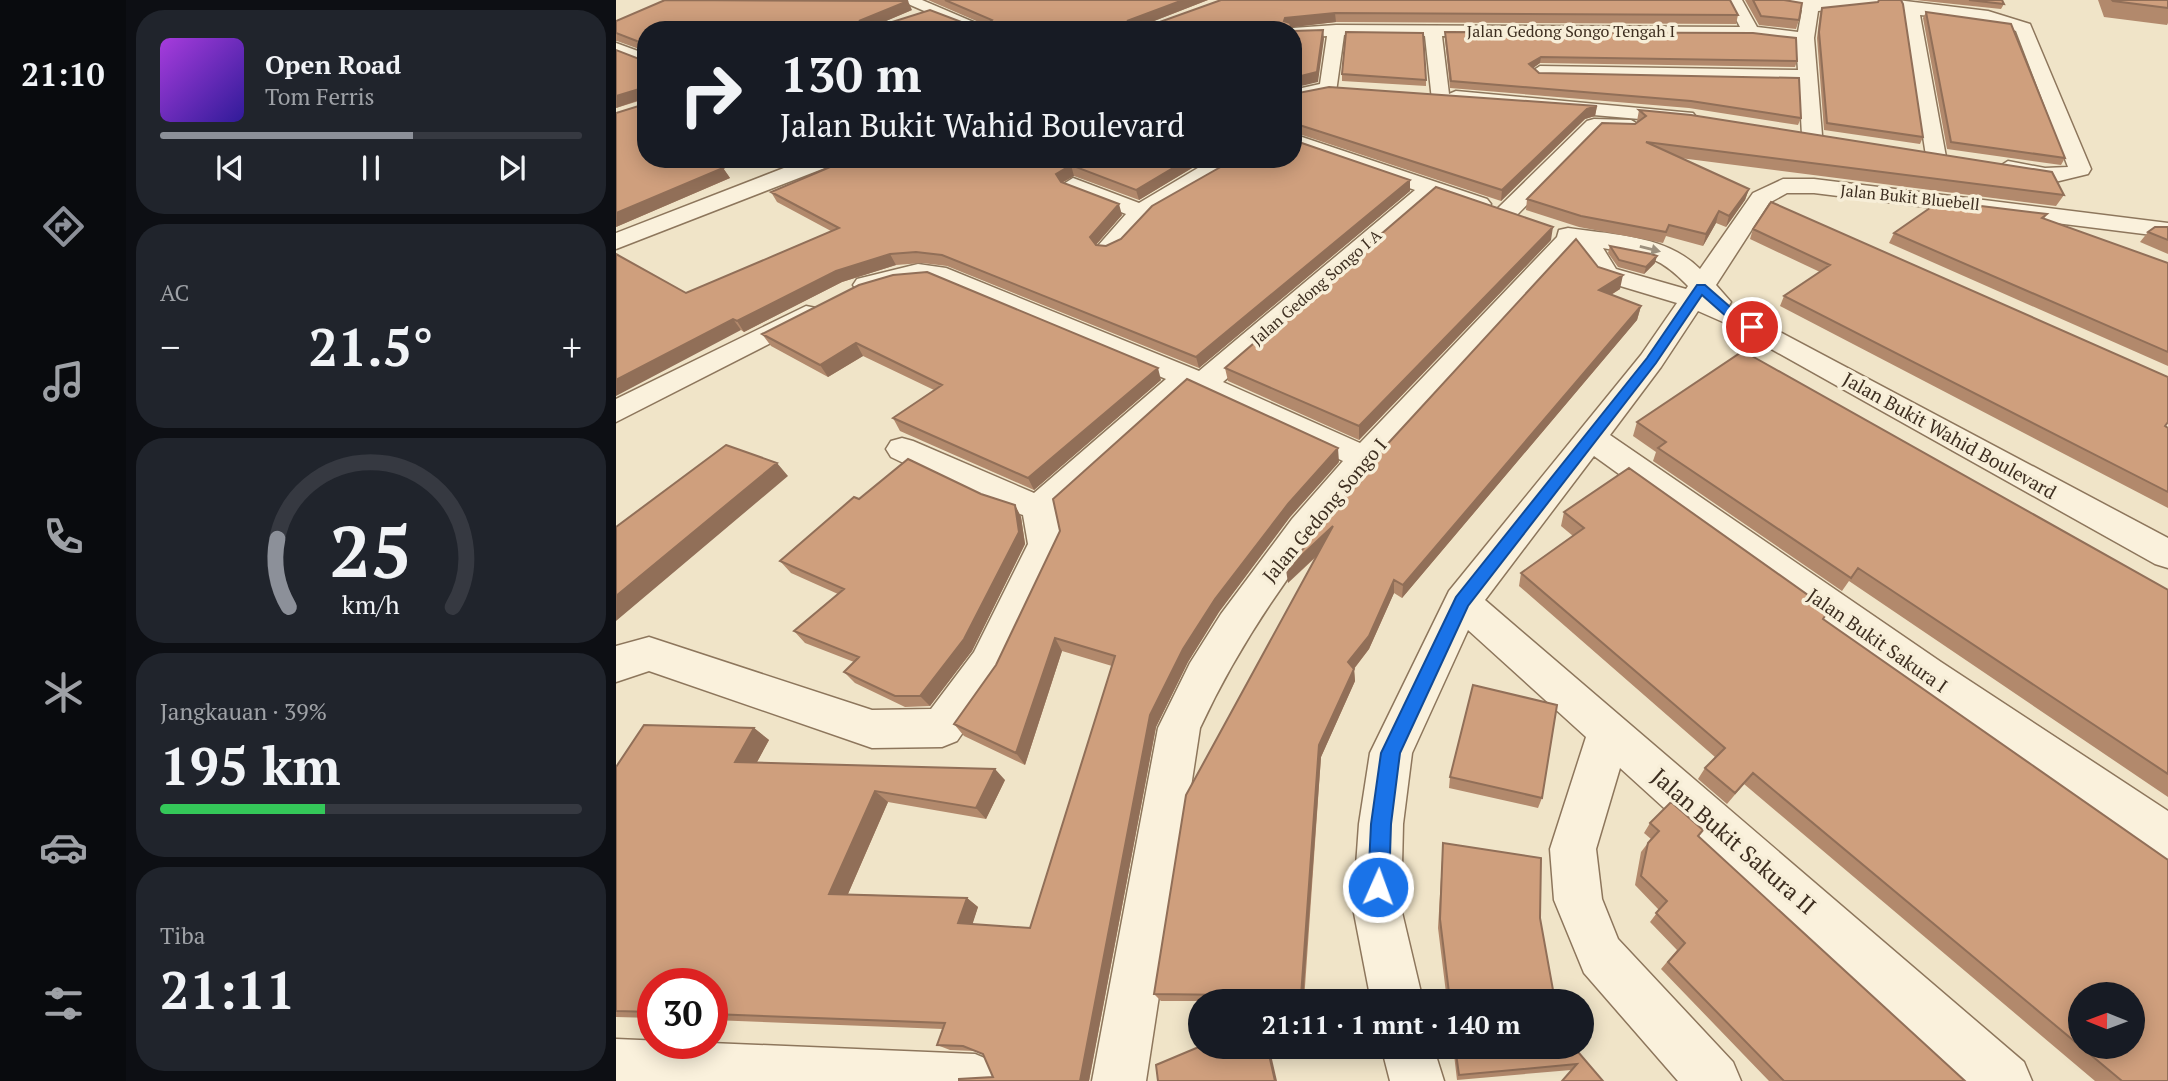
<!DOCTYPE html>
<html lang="id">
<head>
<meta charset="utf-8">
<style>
  body { margin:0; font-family:"PT Serif",serif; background:#20242c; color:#f1f3f6; height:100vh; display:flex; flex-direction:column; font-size:26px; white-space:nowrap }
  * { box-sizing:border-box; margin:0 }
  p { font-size:23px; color:#9ea1a6 }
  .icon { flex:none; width:38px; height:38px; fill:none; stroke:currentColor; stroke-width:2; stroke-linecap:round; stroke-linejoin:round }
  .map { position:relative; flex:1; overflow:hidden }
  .side { display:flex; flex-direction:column; gap:10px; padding:10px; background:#0d0f14; width:490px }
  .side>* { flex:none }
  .banner { position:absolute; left:21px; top:21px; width:665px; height:147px; border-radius:28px; box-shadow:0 4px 18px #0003; background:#171b24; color:#f1f3f6; overflow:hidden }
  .needle { width:46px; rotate:271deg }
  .controls { position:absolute; left:1452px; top:982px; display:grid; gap:14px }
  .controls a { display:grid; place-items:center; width:77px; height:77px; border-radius:50%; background:#171b24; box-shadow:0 4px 18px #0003; font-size:35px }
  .speed { position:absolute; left:21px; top:968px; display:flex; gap:14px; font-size:35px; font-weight:700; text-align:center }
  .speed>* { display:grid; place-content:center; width:91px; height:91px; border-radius:50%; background:#171b24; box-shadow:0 4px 18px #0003; line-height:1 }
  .speed .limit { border:10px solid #d22; background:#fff; color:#111 }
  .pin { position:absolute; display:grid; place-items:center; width:60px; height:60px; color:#fff; margin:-30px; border:4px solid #fff; border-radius:50%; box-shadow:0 2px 7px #0007 }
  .me { position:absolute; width:77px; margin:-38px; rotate:2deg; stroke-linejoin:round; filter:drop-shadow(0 0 5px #0008) }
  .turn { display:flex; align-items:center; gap:24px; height:147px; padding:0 28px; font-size:32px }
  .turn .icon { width:91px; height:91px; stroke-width:2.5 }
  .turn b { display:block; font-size:49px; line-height:60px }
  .big { font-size:52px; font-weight:700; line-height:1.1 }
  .side .widget { flex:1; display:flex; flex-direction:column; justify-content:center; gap:10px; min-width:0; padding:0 24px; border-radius:28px; background:#20242c }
  .side .dial { align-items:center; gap:0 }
  .dial svg { height:182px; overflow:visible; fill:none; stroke:#363941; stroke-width:7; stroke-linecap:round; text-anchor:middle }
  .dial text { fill:#f1f3f6; stroke:none }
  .song { display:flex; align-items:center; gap:21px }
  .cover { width:84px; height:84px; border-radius:10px; background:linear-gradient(135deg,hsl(280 70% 55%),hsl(250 70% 35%)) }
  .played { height:7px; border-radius:4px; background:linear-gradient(90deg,#8c9099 60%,#363941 60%) }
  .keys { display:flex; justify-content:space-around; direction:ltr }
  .heat { display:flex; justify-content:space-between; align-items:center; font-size:38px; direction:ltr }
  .charge { height:10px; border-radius:5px; background:linear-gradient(90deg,#34c759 39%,#363941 0) }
  .trip { position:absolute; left:572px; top:989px; width:406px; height:70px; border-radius:35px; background:#171b24; box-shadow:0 4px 18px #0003; font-weight:700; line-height:70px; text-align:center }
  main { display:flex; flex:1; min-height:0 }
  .dock { display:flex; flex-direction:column; width:126px; justify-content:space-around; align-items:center; background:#090b0e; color:#9ea1a6 }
  .dock .icon { width:49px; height:49px }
  .dock .on { color:#8c9099 }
  .dock b { font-size:32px; color:#f1f3f6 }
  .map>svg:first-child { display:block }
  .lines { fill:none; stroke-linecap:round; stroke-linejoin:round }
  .minor-casing { stroke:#8d765c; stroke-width:3 }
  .minor { fill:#faf1dc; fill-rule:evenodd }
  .wall { fill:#b2896c }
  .shaded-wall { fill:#916f58 }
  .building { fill:#cf9f7d; stroke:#916f58; stroke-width:2; fill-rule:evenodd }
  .oneway { fill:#9c907e }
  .route { fill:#1a73e8; stroke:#114b97; stroke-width:2 }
  .labels { text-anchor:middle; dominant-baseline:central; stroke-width:7; stroke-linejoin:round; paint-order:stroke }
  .far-street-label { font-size:16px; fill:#3d2e20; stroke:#f7eed8 }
  .street-label { font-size:19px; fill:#3d2e20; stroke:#f7eed8 }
  .near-street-label { font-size:23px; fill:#3d2e20; stroke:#f7eed8 }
</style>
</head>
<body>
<main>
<nav class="dock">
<b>21:10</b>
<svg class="icon on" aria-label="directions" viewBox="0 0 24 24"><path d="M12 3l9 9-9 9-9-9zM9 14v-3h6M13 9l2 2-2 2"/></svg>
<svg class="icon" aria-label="music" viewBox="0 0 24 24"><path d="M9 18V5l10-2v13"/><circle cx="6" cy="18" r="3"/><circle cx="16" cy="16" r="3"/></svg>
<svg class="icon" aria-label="phone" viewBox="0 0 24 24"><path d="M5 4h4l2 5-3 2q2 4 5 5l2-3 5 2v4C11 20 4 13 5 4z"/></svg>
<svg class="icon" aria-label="climate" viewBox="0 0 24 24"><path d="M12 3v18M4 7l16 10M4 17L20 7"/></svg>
<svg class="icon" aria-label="car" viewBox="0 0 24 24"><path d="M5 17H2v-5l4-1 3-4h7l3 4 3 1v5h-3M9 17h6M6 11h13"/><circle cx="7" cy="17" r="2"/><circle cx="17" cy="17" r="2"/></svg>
<svg class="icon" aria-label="filters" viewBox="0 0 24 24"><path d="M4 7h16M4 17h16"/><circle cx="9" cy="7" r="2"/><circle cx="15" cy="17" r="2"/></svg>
</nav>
<section class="side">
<div class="widget">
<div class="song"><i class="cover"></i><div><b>Open Road</b><p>Tom Ferris</p></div></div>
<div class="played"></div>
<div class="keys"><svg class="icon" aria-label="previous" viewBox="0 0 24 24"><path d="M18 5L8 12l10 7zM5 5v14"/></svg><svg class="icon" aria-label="pause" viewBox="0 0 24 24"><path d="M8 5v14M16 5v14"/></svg><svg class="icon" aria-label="next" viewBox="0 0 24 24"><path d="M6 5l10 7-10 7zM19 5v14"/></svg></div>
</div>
<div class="widget"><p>AC</p>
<div class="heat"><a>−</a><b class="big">21.5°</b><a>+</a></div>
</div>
<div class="widget dial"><svg viewBox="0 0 100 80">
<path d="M14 69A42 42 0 1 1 86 69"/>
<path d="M14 69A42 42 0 0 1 9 39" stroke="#8c9099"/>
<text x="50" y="56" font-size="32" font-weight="700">25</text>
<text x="50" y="72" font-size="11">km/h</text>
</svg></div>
<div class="widget"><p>Jangkauan · 39%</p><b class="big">195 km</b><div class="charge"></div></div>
<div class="widget"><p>Tiba</p><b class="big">21:11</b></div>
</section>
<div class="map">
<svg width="1552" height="1081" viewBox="0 0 1552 1081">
  <rect width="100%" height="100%" fill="#f0e4c8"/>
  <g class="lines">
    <defs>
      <path id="minor" d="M283,0H306L376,30H352Z
        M1110,0H1126L1141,27L1182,32L1186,10L1147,3L1145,0H1266L1258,5L1202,11L1198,38L1206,135L1203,139H1189L1186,135L1183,82L924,78L915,72L924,66L1182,70L1180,42L1135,37L826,36L833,94L840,91L1077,113L1080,117L1077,121L1070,123L840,103L831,98L823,102L816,100L809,36L728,35L720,92L677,102V90L704,84L711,36L677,38V30H671L677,28L720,25L1124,27Z
        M1281,0L1372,11L1414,24L1475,169L1472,174L1439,182L1384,173L1381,168L1392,161L1429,168L1452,167L1400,31L1372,21L1304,15L1330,157L1327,162H1311L1287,9Z
        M0,43L30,54V66L0,55Z
        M978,119L1015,120L1025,126L1015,132L983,131L898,218H882L878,213L882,208L971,121Z
        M677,134L871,199L875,204L871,209L863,211L819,196L607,382L744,443L941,237L943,230L952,228C998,235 1050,235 1084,269L1137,193L1167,179H1198L1552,223V237L1198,193H1171L1153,203L1100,285L1115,302L1113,305L1552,538V568L1539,564L1107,322L1082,311L1045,367L994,435L1325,662L1552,811V859L1536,853L1297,686L978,456L869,600L1408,1062L1416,1081H1349L1004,768L980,849L986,899L1002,939L1117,1062L1125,1081H1062L968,973L938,900L934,849L970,737L852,630L796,753L787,824L785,908L807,1001H755L737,908L743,824L754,753L833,591L1025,355L1061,303L981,279L966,256L957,249C921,297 876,338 836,382C738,488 645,596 584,728L530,1081H476L542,728L574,663L605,614L676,519L727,461L574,390L440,512L448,544L386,676L341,741L326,747L256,748L33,671L0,682V646L33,637L256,710L315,709L358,652L412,544L407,515L373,504L275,457L270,449L275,441L286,438L297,441L418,493L550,379L317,280C292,279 265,296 241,291L237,285L241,279L302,264L330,268L583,371L799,190L677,147ZM987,248C1029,256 1041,254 1072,286L1070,289L1000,269Z
        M191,159H222L219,164L0,249V233Z
        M597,159H624C611,177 557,200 537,215C518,228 509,260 483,253L480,248L510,214L449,190L446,185L457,178L523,203Z
        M190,306L200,308L204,314L200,320L0,422V399Z
        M0,1039L359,1054L378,1062L386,1081H0Z
        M765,1046H817L828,1081H774Z"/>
    </defs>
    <use href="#minor" class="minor-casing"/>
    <use href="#minor" class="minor"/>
  </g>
  <path class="wall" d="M312,0H592L533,23H541L605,0L1122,15L1120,24L720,22L675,27L30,30V159L107,168L114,178L0,227L26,100L0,108V50L23,59L27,57L26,50L1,41H0V21L296,10L265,23H365Z
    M1129,0H1168L1183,20L1180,29L1143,25Z
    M1299,0H1386L1388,4L1385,9Z
    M1482,0H1552V23L1551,25L1488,17Z
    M1206,8L1307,137L1304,144L1208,130L1201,38L1204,13Z
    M1310,12L1449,158L1445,165L1331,149L1307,18Z
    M829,32L1181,61L1179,67L924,63L917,68L923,73L1185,118L1182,125L1073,108L834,88L829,39Z
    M726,74L810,80V86L726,81Z
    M677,94L981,106L979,116L969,119L885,201L677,132Z
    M1023,110L1448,195L1440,206L1064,158L1133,189L1129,200L1110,227L1100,223L1087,246L1050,236L1047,243L963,227L910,210L911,199L1022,121H1021Z
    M233,159H591L523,200L458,176L446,183L506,215L480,245L490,246L794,191L583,368L331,266L306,263L280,265L226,282L128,332L70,293L215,231L161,202L155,192Z
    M1155,202L1552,428V508L1164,306L1168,296L1204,272L1134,239L1137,229Z
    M1431,214L1428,219L1552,263V366L1273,243L1278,233Z
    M1552,227V254L1524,242L1532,232Z
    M935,240L743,440L612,381L609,368Z
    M994,246L1039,263L1028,274L1002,267L992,253Z
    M982,267L1004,289L995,295L1025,306L1021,320L786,598L778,593L753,649L738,669L739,681L705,757L688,1001H545L538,994L701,556L672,583Z
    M243,285L545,380L418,490L284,431L277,418L318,390L247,356L212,377L155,346L146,334Z
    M1021,422L1552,590V797L1233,581L1226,591L1037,461L1040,452L1017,436Z
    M723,462L674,517L603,612L572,662L540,727L473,1081L377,1077L368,1055L359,1051L334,1050L321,1045L327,1029L96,1020V984H37V1018L0,1017V767L138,728L153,740L141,762L389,780L370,819L272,802L232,894L351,898L362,907L356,924L414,928L496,666L446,651L409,765L348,736L338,724L380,665Z
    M365,494L399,505L405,517L409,544L356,651L314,706L289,707L239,683L228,672L238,662L189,643L178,631L222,594L175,573L164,561L243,499Z
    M948,512L1207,619L1552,1081H1479L1128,784L1111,804L1082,779L1089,768L1099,757L903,586L905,573L957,536L945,526Z
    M834,777L926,798L922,808L833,788Z
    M1034,823L1087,830L1082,837L1349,1081H1153L1045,969L1061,950L1034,922L1043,910L1019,885L1025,852L1035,839L1028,833Z
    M827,843L924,918L939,1001H831L822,928Z
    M837,1046H957L987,1081L955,1070L841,1080Z"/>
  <path class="shaded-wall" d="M567,0H592L515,30L511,21Z
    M292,1L296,10L249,30L243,21Z
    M719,13L720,22L670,28L668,21L669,18Z
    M707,30L708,39L702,82L677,88V78Z
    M925,57L924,63L913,71V64Z
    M23,89L29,98L0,108V96Z
    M981,106L979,116L969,119L885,201L886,190L971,109Z
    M572,159H591L523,200L520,190Z
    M455,165L458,176L443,184L440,174Z
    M107,168L114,178L0,227V213Z
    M794,180V191L583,368L580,357Z
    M1133,189L1129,200L1110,227L1113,216Z
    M503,204L506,215L477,248L474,237Z
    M1103,211L1100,223L1087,246L1090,234Z
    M937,227L935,240L743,440V426Z
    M274,254L280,265L226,282L128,332L121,321L220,271Z
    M1041,256L1039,263L1028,274L1030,267Z
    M1007,275L1004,289L980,304L983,290Z
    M1025,306L1021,320L786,598L787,585Z
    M117,319L125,330L0,396V380Z
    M240,343L247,356L212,377L204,365Z
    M542,368L545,380L418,490L412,478Z
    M722,448L723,462L674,517L603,612L572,662L540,727L473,1081H464L534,715L567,649L599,599L672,504Z
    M161,463L172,476L0,621V596Z
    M399,505L405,517L409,544L356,651L314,706L304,696Z
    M717,526L718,539L672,583L670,570Z
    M778,580V593L753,649L733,675L732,662Z
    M439,638L446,651L409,765L400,753Z
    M738,669L739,681L705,757L687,1001L685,996L703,745Z
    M138,728L153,740L135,773L119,762Z
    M379,769L389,780L370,819L360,808Z
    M259,791L272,802L228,903L213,894Z
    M351,898L362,907L354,932L342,923Z
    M651,1046H653L661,1081H659Z"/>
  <path class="building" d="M49,0L292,1L243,21L273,23L314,10L348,23H373L376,20L329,0H567L511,21L541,23L605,0H1114L1122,15L719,13L669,18L668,21L674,23L676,30H30V159H93L107,168L0,213V113L26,105V91L23,89L0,96V50L23,59L27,57L26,43L0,33V21Z
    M1137,0H1168L1186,3L1183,20L1145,16Z
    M1263,0H1285L1287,4L1307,137L1211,123L1203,32L1206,8L1262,2Z
    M1353,0H1386L1388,4Z
    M1496,0H1552V8L1497,1Z
    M1310,12L1395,24L1449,158L1335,142Z
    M707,30L701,72L677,78V31Z
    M730,32L807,33L810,80L726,74Z
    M829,32L1137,33L1180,38L1181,61L925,57L913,64L923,73L1183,78L1185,118L1075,101L835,81Z
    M713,87L981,106L971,109L886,190L677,123V94Z
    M1023,110L1075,115L1436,172L1448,195L1030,142L1133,189L1113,216L1103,211L1090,234L1053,225L1050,232L965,216L911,199L986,123L1019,124L1030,116Z
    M677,140L794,180L580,357L326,255L300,252L274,254L220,271L121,321L117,319L0,380V254L70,293L223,228L155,192L233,159H572L520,190L455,165L440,174L445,182L503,204L474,237L480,245L490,246L505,239L536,206L608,165L614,159H677Z
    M820,187L937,227L743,426L609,368Z
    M1324,201L1431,214L1426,218L1552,263V352L1278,233Z
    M1155,202L1552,377V422L1549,426L1552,428V492L1168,296L1214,265L1137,229Z
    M1539,227H1552V240L1532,232Z
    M960,239L982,267L1007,275L983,290L1025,306L787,585L778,580L753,636L732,662L738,669L703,745L685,996L538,994L570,795L717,526L670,570L766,450Z
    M994,246L1035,254L1041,256L1030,267L1003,260Z
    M311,272L542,368L412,478L277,418L326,385L240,343L204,365L146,334L243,285L277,275Z
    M1127,351L1552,590V774L1242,568L1235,578L1042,448L1050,442L1021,422Z
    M571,379L722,448L672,504L599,599L567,649L534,715L464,1081H343V1079L377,1077L367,1054L347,1046L321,1045L329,1023L96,1014V984H37V1012L0,1011V767L28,725L138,728L119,762L379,769L360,808L259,791L213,894L351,898L342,923L414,928L499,656L439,638L400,753L338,724L380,665L444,531L437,499Z
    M110,445L161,463L0,596V527Z
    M292,459L365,494L399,505L403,532L348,639L304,696H279L228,672L243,657L178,631L228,589L164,561L238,497L243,499Z
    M1013,468L1213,610L1207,619L1552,860V1081H1506L1137,773L1119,793L1089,768L1109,748L905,573L968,528L948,512ZM1465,994H1517V1046H1465Z
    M857,685L941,705L926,798L834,777Z
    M1055,802L1087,830L1082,836L1349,1081H1168L1052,962L1069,943L1040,913L1051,901L1025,876L1032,843L1043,831L1034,823Z
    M827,843L925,858L924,918L939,1001H834L824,919Z
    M585,1046H651L659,1081H542L540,1065Z
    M839,1046H957L987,1081H946L961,1064L843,1075Z"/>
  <defs><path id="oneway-solid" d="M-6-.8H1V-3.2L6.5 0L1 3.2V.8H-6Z" transform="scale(1.75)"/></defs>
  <use class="oneway" href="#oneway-solid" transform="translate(1034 249) rotate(14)"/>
  <path class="route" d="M1081,285H1089L1121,313L1142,327L1131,329L1112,318L1086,295L1040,363L852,606L784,753L775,824L773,887L770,895L762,898L755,895L752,887L755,824L765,753L840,597L1031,358Z"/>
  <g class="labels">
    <g class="far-street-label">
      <text x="955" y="31">Jalan Gedong Songo Tengah I</text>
      <text transform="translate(1294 197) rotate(6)">Jalan Bukit Bluebell</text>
      <text transform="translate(700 287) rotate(-41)">Jalan Gedong Songo I A</text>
    </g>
    <g class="street-label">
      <text transform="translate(1334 435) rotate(29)">Jalan Bukit Wahid Boulevard</text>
      <text transform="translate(708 510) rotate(-50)">Jalan Gedong Songo I</text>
      <text transform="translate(1262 640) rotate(35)">Jalan Bukit Sakura I</text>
    </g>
    <g class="near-street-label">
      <text transform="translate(1118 841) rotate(41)">Jalan Bukit Sakura II</text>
    </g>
  </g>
</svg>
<div class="controls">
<a><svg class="needle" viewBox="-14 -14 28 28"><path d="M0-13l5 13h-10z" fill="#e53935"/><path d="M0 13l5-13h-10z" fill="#9ea1a6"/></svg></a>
</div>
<div class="speed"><div class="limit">30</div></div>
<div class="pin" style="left:1136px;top:327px;background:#d93025"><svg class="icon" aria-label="arrive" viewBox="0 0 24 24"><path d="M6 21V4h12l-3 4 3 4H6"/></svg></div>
<svg class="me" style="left:762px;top:887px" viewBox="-20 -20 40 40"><circle r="17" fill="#1a73e8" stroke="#fff" stroke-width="3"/><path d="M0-11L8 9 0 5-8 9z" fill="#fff"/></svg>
<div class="trip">21:11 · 1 mnt · 140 m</div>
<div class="banner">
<div class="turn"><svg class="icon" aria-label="right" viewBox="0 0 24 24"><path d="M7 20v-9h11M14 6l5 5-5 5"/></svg><div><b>130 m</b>Jalan Bukit Wahid Boulevard</div></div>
</div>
</div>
</main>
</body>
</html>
